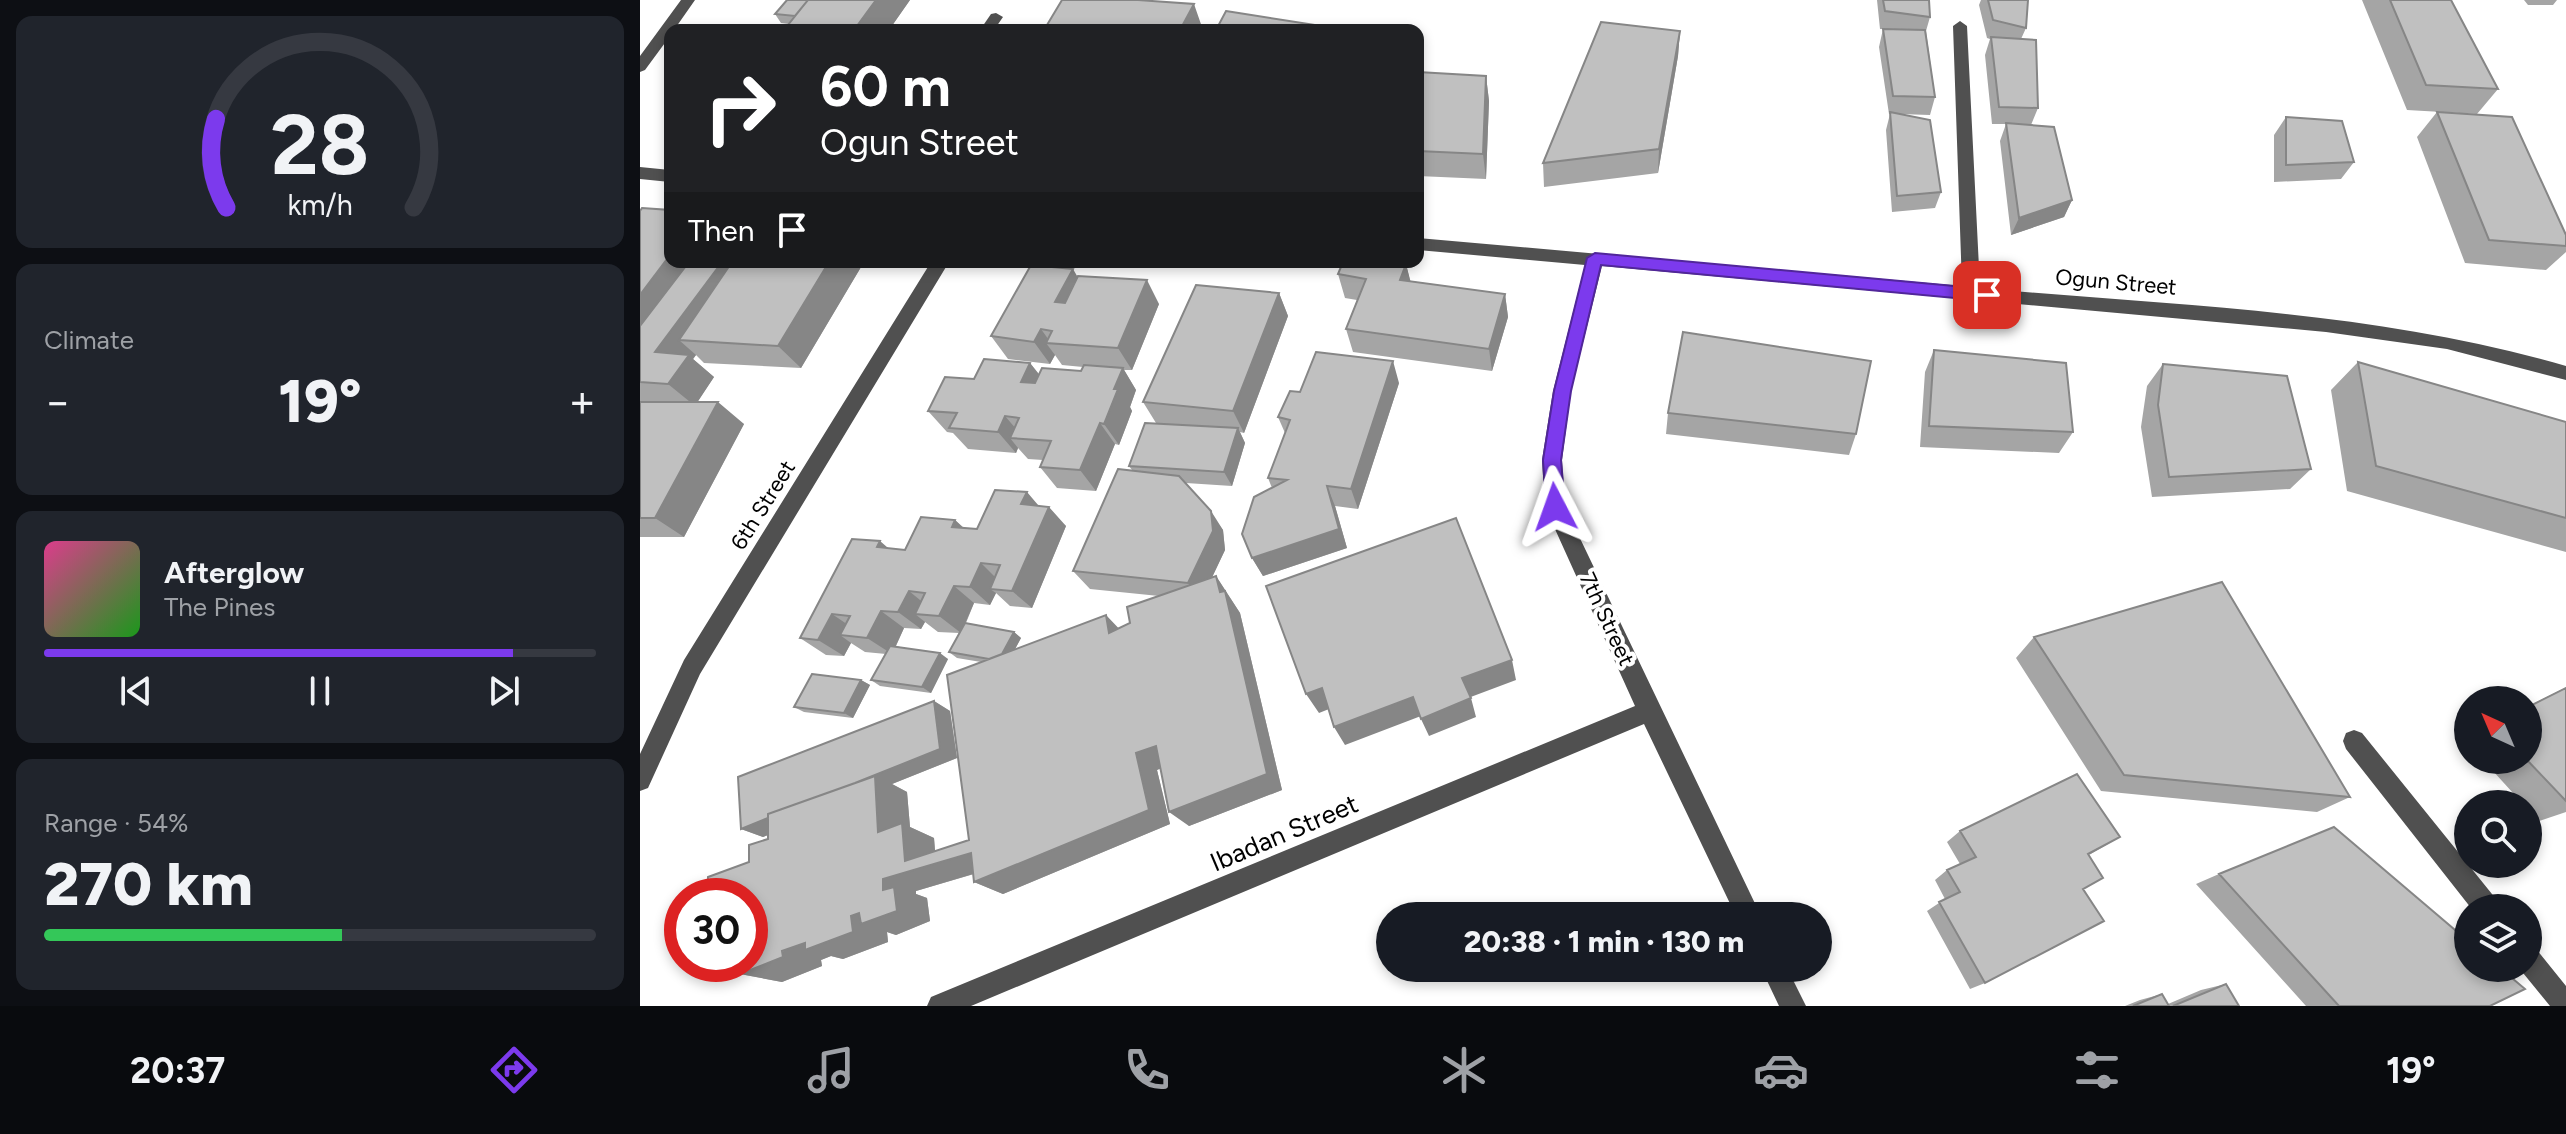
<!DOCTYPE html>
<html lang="en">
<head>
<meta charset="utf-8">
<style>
  body { margin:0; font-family:Figtree,sans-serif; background:#20242c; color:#f1f3f6; height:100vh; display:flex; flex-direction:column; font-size:30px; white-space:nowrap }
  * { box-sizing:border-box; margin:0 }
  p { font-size:26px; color:#9ea1a6 }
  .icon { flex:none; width:44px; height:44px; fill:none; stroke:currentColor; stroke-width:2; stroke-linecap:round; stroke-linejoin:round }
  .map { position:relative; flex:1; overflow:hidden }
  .details { display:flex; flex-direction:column; gap:16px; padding:16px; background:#0d0f14; width:640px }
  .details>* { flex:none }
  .guide { position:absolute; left:24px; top:24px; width:760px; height:244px; border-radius:16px; box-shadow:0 4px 12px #0003; background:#202124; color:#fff; overflow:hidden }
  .needle { width:52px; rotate:316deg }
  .fabs { position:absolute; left:1814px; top:686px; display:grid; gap:16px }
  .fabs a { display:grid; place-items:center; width:88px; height:88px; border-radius:50%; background:#171b24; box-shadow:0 4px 12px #0003; font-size:40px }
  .speed { position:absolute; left:24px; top:878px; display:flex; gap:16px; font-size:40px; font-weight:700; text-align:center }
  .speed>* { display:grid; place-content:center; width:104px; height:104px; border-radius:50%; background:#171b24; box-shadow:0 4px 12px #0003; line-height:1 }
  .speed .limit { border:12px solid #d22; background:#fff; color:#111 }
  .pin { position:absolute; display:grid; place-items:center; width:68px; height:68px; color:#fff; margin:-34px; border-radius:16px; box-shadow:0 4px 12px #0006 }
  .me { position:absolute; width:88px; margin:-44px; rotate:356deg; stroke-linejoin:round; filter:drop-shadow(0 0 6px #0008) }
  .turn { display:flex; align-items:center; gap:28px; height:168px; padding:0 24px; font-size:36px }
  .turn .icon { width:104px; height:104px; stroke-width:2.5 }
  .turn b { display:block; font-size:56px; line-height:68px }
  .then { display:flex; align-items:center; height:76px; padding:0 24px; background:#0003; gap:16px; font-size:30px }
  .big { font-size:60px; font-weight:800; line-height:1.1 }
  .details .tile { flex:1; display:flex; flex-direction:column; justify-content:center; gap:12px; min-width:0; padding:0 28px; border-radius:16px; background:#20242c }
  .details .dial { align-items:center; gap:0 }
  .dial svg { height:208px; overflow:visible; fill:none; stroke:#363941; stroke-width:7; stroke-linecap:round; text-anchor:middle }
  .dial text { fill:#f1f3f6; stroke:none }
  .song { display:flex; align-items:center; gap:24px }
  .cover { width:96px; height:96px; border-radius:12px; background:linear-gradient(135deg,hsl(330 70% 55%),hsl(120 70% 35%)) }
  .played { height:8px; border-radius:4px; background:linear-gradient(90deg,#7c3aed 85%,#363941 85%) }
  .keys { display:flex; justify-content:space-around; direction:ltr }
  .heat { display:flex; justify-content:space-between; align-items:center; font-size:44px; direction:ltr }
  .charge { height:12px; border-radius:6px; background:linear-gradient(90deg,#34c759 54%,#363941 0) }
  .trip { position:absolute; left:736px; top:902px; width:456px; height:80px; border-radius:40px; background:#171b24; box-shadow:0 4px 12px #0003; font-weight:800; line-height:80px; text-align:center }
  .tabs { display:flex; height:128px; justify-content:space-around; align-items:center; background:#090b0e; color:#9ea1a6 }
  .tabs .icon { width:56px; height:56px }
  .tabs .current { color:#7c3aed }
  .tabs b { font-size:36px; color:#f1f3f6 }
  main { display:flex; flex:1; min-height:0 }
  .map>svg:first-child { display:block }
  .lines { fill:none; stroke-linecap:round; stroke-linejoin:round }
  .minor { fill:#505050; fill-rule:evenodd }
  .wall { fill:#a5a5a5 }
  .shaded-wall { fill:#868686 }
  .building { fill:#c0c0c0; stroke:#868686; stroke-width:2 }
  .route { fill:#7c3aed; stroke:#51269a; stroke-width:2 }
  .labels { text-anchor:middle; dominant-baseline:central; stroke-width:8; stroke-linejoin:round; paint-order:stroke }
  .street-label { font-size:22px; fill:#000; stroke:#fff }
  .near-street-label { font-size:26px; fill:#000; stroke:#fff }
</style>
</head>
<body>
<main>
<section class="details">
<div class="tile dial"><svg viewBox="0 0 100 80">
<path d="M14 69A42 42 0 1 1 86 69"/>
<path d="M14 69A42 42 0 0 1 10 35" stroke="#7c3aed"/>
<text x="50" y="56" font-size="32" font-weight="700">28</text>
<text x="50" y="72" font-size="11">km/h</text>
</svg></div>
<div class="tile"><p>Climate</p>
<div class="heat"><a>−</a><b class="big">19°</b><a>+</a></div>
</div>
<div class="tile">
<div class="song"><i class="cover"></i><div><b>Afterglow</b><p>The Pines</p></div></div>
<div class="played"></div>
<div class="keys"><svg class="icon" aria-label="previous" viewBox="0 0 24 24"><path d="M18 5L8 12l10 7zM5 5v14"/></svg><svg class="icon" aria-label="pause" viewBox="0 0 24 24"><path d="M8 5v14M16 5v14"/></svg><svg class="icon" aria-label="next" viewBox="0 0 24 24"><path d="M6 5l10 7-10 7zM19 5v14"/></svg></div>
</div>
<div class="tile"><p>Range · 54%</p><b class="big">270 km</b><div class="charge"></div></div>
</section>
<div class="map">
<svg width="1926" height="1006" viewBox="0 0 1926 1006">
  <rect width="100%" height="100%" fill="#fff"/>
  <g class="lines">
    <path class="minor" d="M41,0H55L34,30H30V36L5,70L0,72V56Z
      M356,13L363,17L354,30H340L351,14Z
      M1320,21L1327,26L1340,288C1536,306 1735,310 1926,366V380L1807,349L1686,332L962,266L931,391L922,460L925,507L1121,916H1096L1004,724L331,1006H287L291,997L995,706L905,507L902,460L913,391L945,265L778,250V238L1322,286L1313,26Z
      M0,167L30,170V182L0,179Z
      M291,262H309L60,674L8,788L0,791V754L44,660Z
      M1714,730L1722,733L1856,899L1859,908H1831L1706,749L1703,741L1706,733Z
      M1888,946L1897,950L1926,986V1006H1910L1879,968H1888Z
      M1121,968H1147L1166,1006H1139Z"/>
  </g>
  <path class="wall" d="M270,0L249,30H144L149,24L141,23L135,14Z
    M1237,0H1289L1290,17L1286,31L1295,97L1290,115L1259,114L1301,192L1295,208L1252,212L1246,130L1250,114H1249L1239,47L1243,29H1246H1240Z
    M1341,0H1388L1386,28L1381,39L1398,108L1391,125L1432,200L1424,217L1371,235L1360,141L1366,124H1352L1345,55L1350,39L1347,38L1339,5Z
    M1722,0H1811L1858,89L1837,114L1767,110Z
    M1884,0H1917L1913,5H1888Z
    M1040,31L1038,56L1018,173L904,187L903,163Z
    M778,72L846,76L849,101L846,179L778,176Z
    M1797,112L1926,235V252L1906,270L1825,263L1777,137Z
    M1646,117L1714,162L1701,179L1634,182V135Z
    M0,211L30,262H224L161,368L64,363L56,355L53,359L74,377L57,402L104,424L44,537H0V402H13L0,401Z
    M766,264L770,281L865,294L868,317L852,371L713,352L706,329L717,300L705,298L698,274Z
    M437,277L519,304L492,370H484L496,390L490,407L492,411L479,445L475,444L456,491L417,488L400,467L403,460L388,459L378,448L376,453L328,449L313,433L307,432L288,411L334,379L390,363L399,374L441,371L443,367L422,365L415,355L410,364L368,359L351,336Z
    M639,293L648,316L604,433L600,432L605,443L592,486L546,483L583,530L585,550L572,577L576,576L600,613L642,790L549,826L520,768L517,770L530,824L363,894L334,882V874L276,891V894L287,898L290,921L256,935L247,932L248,942L203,959L191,956L181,960L182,966L142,982L100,974L109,862L128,839V835L123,837L101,829L294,701L310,711L317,758L252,784L267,792L270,827L294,838L295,851L329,840L341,662L317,658L309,652L319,633L298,632L285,622L281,629L264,628L256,646L308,659L291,693L240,686L231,680L246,654L225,652L211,643L204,656L186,655L160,638L248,548L265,550L315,520L324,528L337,529L399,506L426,526L392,608L370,606L356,593L350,605L334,603L326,623L374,632L381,638L375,649L479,629L490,623L519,596L450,589L433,571L492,470L489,466L516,423L503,402Z
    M1294,350L1433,432L1419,453L1280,447L1285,372Z
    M1718,362L1926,422V552L1707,491L1691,390Z
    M1523,364L1671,469L1650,489L1512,497L1501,427L1507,386Z
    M759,383L718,509L695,506L707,548L623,576L612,558L632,488L628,478L645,433L638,417L660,392Z
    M1028,413L1216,434L1209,455L1026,434Z
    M1394,637L1710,797L1677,812L1461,791L1376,658Z
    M221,680L230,685L213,718L164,712L154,707Z
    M1926,687V812L1899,821L1888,809V804H1883L1843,760H1888V706Z
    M1320,831L1480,837L1449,855L1443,889L1345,983L1330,989L1287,911L1305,899L1295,880L1307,870L1320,864L1307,842Z
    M1579,874L1850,1006H1666L1556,884Z
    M1586,984L1599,1006H1485L1500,1000L1522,994L1528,1004L1561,990Z"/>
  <path class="shaded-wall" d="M236,0H270L249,30H214Z
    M554,4L563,30H540Z
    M1040,31L1038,56L1018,173L1019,149Z
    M846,76L849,101L846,179L843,154Z
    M1432,200L1424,217L1371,235L1379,218Z
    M30,255V262H66L0,329V295Z
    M82,262H123L39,340L56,355L53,359L74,377L55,406L28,384L15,352Z
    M189,262H224L161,368L138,346Z
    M766,264L772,287L760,280Z
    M433,269L447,293L430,325L415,302Z
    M507,280L519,304L492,370L478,348Z
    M639,293L648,316L604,433L593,411Z
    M865,294L868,317L852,371L849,349Z
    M401,329L411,343H406L415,355L410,364L394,342Z
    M753,361L759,383L718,509L711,489Z
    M390,363L407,385L381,382Z
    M483,368L496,390L490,407L492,411L479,445L464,424L474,389Z
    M78,402L104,424L44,537L15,518Z
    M365,416L383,437L370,438L378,448L376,453L358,432Z
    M460,423L475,444L456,491L440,470Z
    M598,428L605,443L592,486L584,472Z
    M687,486L695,506L707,548L623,576L612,558Z
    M387,492L404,512L381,504Z
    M409,507L426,526L392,608L372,591Z
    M571,511L583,530L585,550L561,601L548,583Z
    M315,520L335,539L312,527Z
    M240,541L262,560L237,547Z
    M341,563L360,582L350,589L356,593L350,605L330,587Z
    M576,576L600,613L642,790L549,826L529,812L580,592Z
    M314,586L334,603L321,633L299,616Z
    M269,591L291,609L275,614L285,622L281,629L258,612Z
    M241,611L264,628L252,654L227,638Z
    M192,614L217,631L200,635L211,643L204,656L178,640Z
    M466,615L486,636L469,633Z
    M374,632L381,638L366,666L359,660Z
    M300,653L308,659L291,693L282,687Z
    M872,660L876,680L828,698L822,678Z
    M221,680L230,685L213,718L204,713Z
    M682,688L694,707L679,713L666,694Z
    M773,697L781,716L705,745L694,727Z
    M831,698L836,717L789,736L781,719Z
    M294,701L310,711L317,758L252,784L267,792L270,827L294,838L296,863L331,853L360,866L276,891V894L287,898L290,921L256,935L247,932L248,942L203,959L191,956L181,960L182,966L142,982L100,974L211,916L243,890V879L265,861L238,832L236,791L123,837L101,829Z
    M516,746L535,763L517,770L530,824L363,894L334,882L496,753Z
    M118,919L158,930L110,948V922Z"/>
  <path class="building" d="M147,0H168L155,16L135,14Z
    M168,0H236L214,30H144Z
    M422,0H498L554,4L540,30H404Z
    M1243,0H1289L1290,17L1245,11Z
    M1348,0H1388L1386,28L1353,20Z
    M1750,0H1811L1858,89L1786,85Z
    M586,11L707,30H576Z
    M961,22L1040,31L1019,149L903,163Z
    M1243,29L1285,30L1295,97L1253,96Z
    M1351,37L1396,40L1398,108L1359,107Z
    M778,72L846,76L843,154L778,151Z
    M1250,112L1290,120L1301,192L1257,196Z
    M1797,112L1872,117L1926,235V246L1849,240Z
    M1646,117L1702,121L1714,162L1646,165Z
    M1366,123L1414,127L1432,200L1379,218Z
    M2,208L30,210V255L0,295V211Z
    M49,262H82L15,352L49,355L28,384L0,382V326Z
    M92,262H189L138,346L39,340Z
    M703,262H752L766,264L760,280L865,294L849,349L706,329L726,279L698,274Z
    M391,265L433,269L415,302L425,303L438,276L507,280L478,348L406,343L412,331L401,329L394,342L351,336Z
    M556,285L639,293L593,411L503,402Z
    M1043,332L1231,361L1216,434L1028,413Z
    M1294,350L1426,363L1433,432L1289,426Z
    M676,352L753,361L711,489L687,486L699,529L612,558L602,534L614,497L647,480L628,478L650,420L638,417L650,391L660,392Z
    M344,359L390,363L381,382L395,383L402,368L441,371L444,365L483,368L474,389H478L464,424L460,423L440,470L400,467L411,441L370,438L379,418L365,416L358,432L309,428L317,413L288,411L305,377L334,379Z
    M1718,362L1926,422V518L1736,466Z
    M1523,364L1647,376L1671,469L1529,477L1518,405Z
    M0,402H78L15,518H0Z
    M505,423L598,428L584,472L489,466Z
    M478,469L539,476L571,511L573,531L548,583L433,571Z
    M355,490L387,492L381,504L409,507L372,591L350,589L360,565L341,563L330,587L314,586L299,616L275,614L285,593L269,591L258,612L241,611L227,638L200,635L210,616L192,614L178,640L160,638L212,539L240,541L237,547L265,550L281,517L315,520L312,527L337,529Z
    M816,518L872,660L822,678L831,698L781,719L773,697L694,727L682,688L666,694L626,586Z
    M576,576L580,592L585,591L627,774L529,812L516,746L496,753L509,810L334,882L331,853L243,879V890L254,887L257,911L221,924L219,913L211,916L213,932L165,950V943L142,951L143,957L100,974V964H110V936L118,933V919L110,922V896H67L68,877L109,862V845L128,839V814L235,776L238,832L262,823L265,861L329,840L307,675L466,615L469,633L490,623L487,607Z
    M1582,582L1710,797L1484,775L1394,637Z
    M325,623L374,632L362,654L349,659L309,652Z
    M250,646L300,653L282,687L231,680Z
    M172,674L221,680L204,713L154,707Z
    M1926,688V801L1887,760L1888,707Z
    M294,701L300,749L215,783L128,814V818L101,829L98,777Z
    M1437,774L1480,837L1448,854L1463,878L1443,889L1464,921L1345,983L1299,902L1320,892L1307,870L1336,857L1320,831Z
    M1694,827L1828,941V968H1860L1885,989L1850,1006H1699L1579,874Z
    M1586,984L1599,1006H1533Z
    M1522,994L1529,1006H1493Z"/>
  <path class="route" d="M955,253L1347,289L1355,295L1347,301L961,265L931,391L921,460L925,507L922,512H909L906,507L903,460L914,391L947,258Z"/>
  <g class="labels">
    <g class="street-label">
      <text transform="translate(1476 282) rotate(5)">Ogun Street</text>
      <text transform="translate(123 505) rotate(-58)">6th Street</text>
      <text transform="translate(967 619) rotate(65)">7th Street</text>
    </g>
    <g class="near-street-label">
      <text transform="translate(644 833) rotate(-23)">Ibadan Street</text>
    </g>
  </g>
</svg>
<div class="fabs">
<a><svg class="needle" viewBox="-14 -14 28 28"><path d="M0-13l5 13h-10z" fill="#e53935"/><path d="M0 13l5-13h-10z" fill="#9ea1a6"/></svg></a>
<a><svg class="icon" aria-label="search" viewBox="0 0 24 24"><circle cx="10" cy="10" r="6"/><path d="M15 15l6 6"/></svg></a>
<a><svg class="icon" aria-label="layers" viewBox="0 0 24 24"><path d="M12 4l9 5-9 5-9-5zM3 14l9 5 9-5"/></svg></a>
</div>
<div class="speed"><div class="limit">30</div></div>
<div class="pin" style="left:1347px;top:295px;background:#d93025"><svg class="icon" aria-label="arrive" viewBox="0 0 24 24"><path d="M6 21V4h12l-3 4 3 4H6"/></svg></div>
<svg class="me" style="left:915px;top:507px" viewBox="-20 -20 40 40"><path d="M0-17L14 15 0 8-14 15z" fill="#7c3aed" stroke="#fff" stroke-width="4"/></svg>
<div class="trip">20:38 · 1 min · 130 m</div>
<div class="guide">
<div class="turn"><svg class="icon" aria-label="right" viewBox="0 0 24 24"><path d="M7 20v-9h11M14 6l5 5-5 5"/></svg><div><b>60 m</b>Ogun Street</div></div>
<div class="then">Then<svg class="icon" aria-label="arrive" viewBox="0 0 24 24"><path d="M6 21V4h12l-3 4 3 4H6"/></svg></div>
</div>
</div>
</main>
<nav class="tabs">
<b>20:37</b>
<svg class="icon current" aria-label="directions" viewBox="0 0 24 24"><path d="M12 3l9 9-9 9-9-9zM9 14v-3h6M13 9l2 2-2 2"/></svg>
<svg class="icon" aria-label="music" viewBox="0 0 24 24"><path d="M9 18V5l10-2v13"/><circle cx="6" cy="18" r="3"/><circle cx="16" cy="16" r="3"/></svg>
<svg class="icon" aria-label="phone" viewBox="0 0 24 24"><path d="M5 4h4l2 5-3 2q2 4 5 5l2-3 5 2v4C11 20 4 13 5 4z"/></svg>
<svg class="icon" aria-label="climate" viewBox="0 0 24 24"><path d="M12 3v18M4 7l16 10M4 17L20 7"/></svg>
<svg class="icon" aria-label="car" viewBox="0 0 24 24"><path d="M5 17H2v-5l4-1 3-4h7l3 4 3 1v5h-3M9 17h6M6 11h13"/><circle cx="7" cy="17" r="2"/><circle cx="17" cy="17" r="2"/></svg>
<svg class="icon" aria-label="filters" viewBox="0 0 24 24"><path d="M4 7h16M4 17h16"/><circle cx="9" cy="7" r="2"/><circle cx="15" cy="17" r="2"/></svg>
<b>19°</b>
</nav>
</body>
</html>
